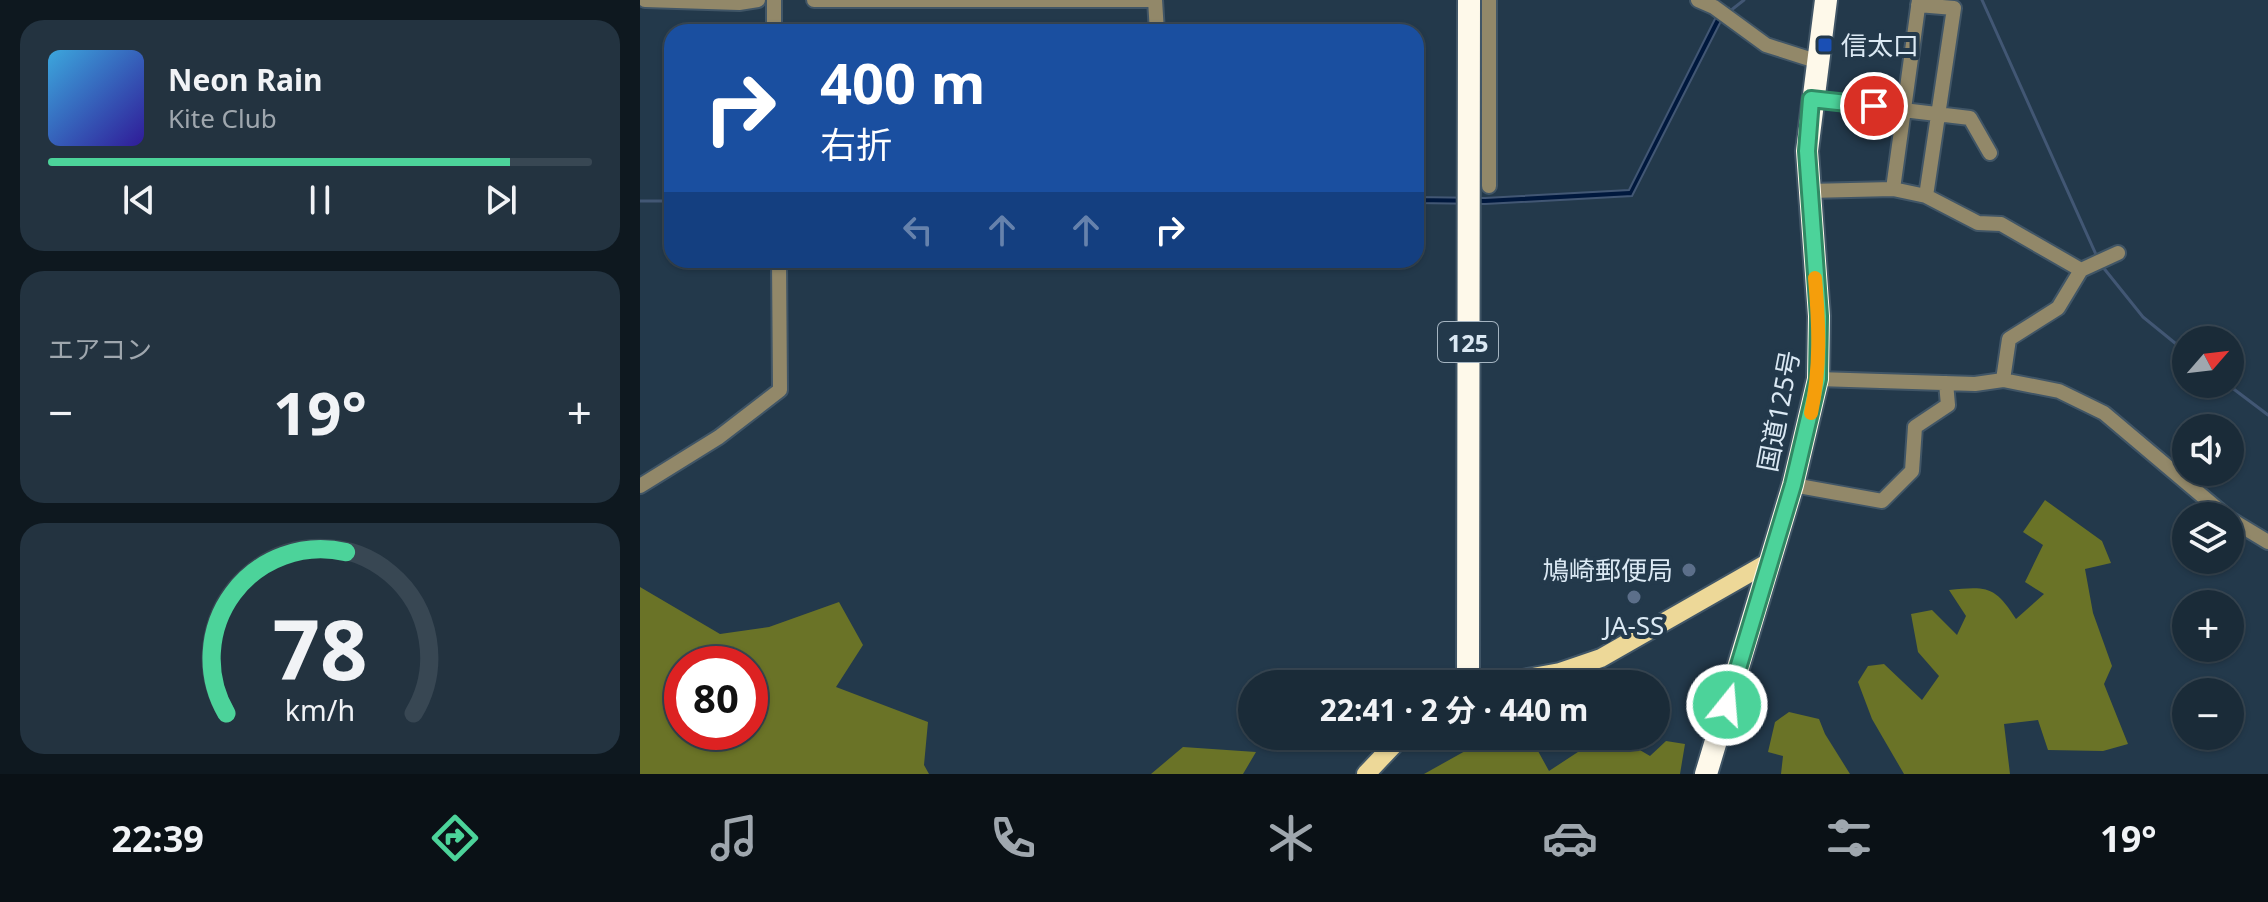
<!DOCTYPE html>
<html lang="ja">
<head>
<meta charset="utf-8">
<style>
  body { margin:0; font-family:"Noto Sans","Noto Sans JP",sans-serif; background:#233340; color:#f1f3f6; height:100vh; display:flex; flex-direction:column; font-size:30px; white-space:nowrap }
  * { box-sizing:border-box; margin:0 }
  p { font-size:26px; color:#9fa7ae }
  .icon { flex:none; width:44px; height:44px; fill:none; stroke:currentColor; stroke-width:2; stroke-linecap:round; stroke-linejoin:round }
  .map { position:relative; flex:1; overflow:hidden }
  .drawer { display:flex; flex-direction:column; gap:20px; padding:20px; background:#0e181f; width:640px }
  .drawer>* { flex:none }
  .banner { position:absolute; left:24px; top:24px; width:760px; height:244px; border-radius:24px; box-shadow:0 2px 6px #0004,0 0 0 2px #384753; background:#1a4fa0; color:#fff; overflow:hidden }
  .needle { width:52px; rotate:62deg }
  .tools { position:absolute; left:1532px; top:326px; display:grid; gap:16px }
  .tools a { display:grid; place-items:center; width:72px; height:72px; border-radius:50%; background:#1a2b38; box-shadow:0 2px 6px #0004,0 0 0 2px #384753; font-size:40px }
  .speed { position:absolute; left:24px; top:646px; display:flex; gap:16px; font-size:40px; font-weight:700; text-align:center }
  .speed>* { display:grid; place-content:center; width:104px; height:104px; border-radius:50%; background:#1a2b38; box-shadow:0 2px 6px #0004,0 0 0 2px #384753; line-height:1 }
  .speed .limit { border:12px solid #d22; background:#fff; color:#111 }
  .pin { position:absolute; display:grid; place-items:center; width:68px; height:68px; color:#fff; margin:-34px; border:4px solid #fff; border-radius:50%; box-shadow:0 2px 8px #0007 }
  .me { position:absolute; width:88px; margin:-44px; rotate:17deg; stroke-linejoin:round; filter:drop-shadow(0 0 6px #0008) }
  .turn { display:flex; align-items:center; gap:28px; height:168px; padding:0 24px; font-size:36px }
  .turn .icon { width:104px; height:104px; stroke-width:2.5 }
  .turn b { display:block; font-size:56px; line-height:68px }
  .lanes { display:flex; align-items:center; height:76px; padding:0 24px; background:#0003; justify-content:center; gap:40px; direction:ltr }
  .lanes .off { opacity:.35 }
  .big { font-size:60px; font-weight:700; line-height:1.1 }
  .drawer .widget { flex:1; display:flex; flex-direction:column; justify-content:center; gap:12px; min-width:0; padding:0 28px; border-radius:24px; background:#233340 }
  .drawer .dial { align-items:center; gap:0 }
  .dial svg { height:208px; overflow:visible; fill:none; stroke:#384753; stroke-width:7; stroke-linecap:round; text-anchor:middle }
  .dial text { fill:#f1f3f6; stroke:none }
  .song { display:flex; align-items:center; gap:24px }
  .cover { width:96px; height:96px; border-radius:12px; background:linear-gradient(135deg,hsl(200 70% 55%),hsl(250 70% 35%)) }
  .played { height:8px; border-radius:4px; background:linear-gradient(90deg,#4cd39a 85%,#384753 85%) }
  .keys { display:flex; justify-content:space-around; direction:ltr }
  .heat { display:flex; justify-content:space-between; align-items:center; font-size:44px; direction:ltr }
  .trip { position:absolute; left:598px; top:670px; width:432px; height:80px; border-radius:40px; background:#1a2b38; box-shadow:0 2px 6px #0004,0 0 0 2px #384753; font-weight:700; line-height:80px; text-align:center }
  .menu { display:flex; height:128px; justify-content:space-around; align-items:center; background:#0a1116; color:#9fa7ae }
  .menu .icon { width:56px; height:56px }
  .menu .current { color:#4cd39a }
  .menu b { font-size:36px; color:#f1f3f6 }
  main { display:flex; flex:1; min-height:0 }
  .map>svg:first-child { display:block }
  .forest { fill:#6a7327; fill-rule:evenodd }
  .water { fill:#00183d; stroke:#425774; stroke-width:2 }
  .lines { fill:none; stroke-linecap:round; stroke-linejoin:round }
  .stream { stroke:#425774; stroke-width:3 }
  .minor-casing { stroke:#405566; stroke-width:18 }
  .major-casing { stroke:#405566; stroke-width:22 }
  .highway-casing { stroke:#405566; stroke-width:26 }
  .minor { stroke:#928869; stroke-width:14 }
  .major { stroke:#edd898; stroke-width:18 }
  .highway { stroke:#fef9ea; stroke-width:22 }
  .route-casing { stroke:#318964; stroke-width:20 }
  .route { stroke:#4cd39a; stroke-width:14 }
  .slow { stroke:#f59e0b; stroke-width:14 }
  .transit-dot { fill:#1a4fb4; stroke:#23394b; stroke-width:3 }
  .service-dot { fill:#5c6f8a; stroke:#23394b; stroke-width:3 }
  .labels { text-anchor:middle; dominant-baseline:central; stroke-width:8; stroke-linejoin:round; paint-order:stroke }
  .shield { fill:#23394b; stroke:#a4b4c1; stroke-width:2 }
  .shield-label { font-size:24px; font-weight:bold; fill:#dbe9f4 }
  .poi-label { font-size:26px; fill:#dbe9f4; stroke:#23394b; text-anchor:start }
  .street-label { font-size:26px; fill:#dbe9f4; stroke:#23394b }
</style>
</head>
<body>
<main>
<section class="drawer">
<div class="widget">
<div class="song"><i class="cover"></i><div><b>Neon Rain</b><p>Kite Club</p></div></div>
<div class="played"></div>
<div class="keys"><svg class="icon" aria-label="previous" viewBox="0 0 24 24"><path d="M18 5L8 12l10 7zM5 5v14"/></svg><svg class="icon" aria-label="pause" viewBox="0 0 24 24"><path d="M8 5v14M16 5v14"/></svg><svg class="icon" aria-label="next" viewBox="0 0 24 24"><path d="M6 5l10 7-10 7zM19 5v14"/></svg></div>
</div>
<div class="widget"><p>エアコン</p>
<div class="heat"><a>−</a><b class="big">19°</b><a>+</a></div>
</div>
<div class="widget dial"><svg viewBox="0 0 100 80">
<path d="M14 69A42 42 0 1 1 86 69"/>
<path d="M14 69A42 42 0 0 1 60 7" stroke="#4cd39a"/>
<text x="50" y="56" font-size="32" font-weight="700">78</text>
<text x="50" y="72" font-size="11">km/h</text>
</svg></div>
</section>
<div class="map">
<svg width="1628" height="774" viewBox="0 0 1628 774">
  <rect width="100%" height="100%" fill="#23394b"/>
  <path class="forest" d="M1405,500L1462,541L1471,563L1445,569L1453,613L1472,666L1464,684L1488,744L1463,751L1408,750L1398,720L1364,724L1370,774H1264L1232,719L1218,682L1228,666L1244,664L1282,700L1299,676L1278,652L1271,614L1292,610L1317,635L1326,616L1309,590C1347,586 1355,586 1376,619L1404,594L1385,582L1403,545L1383,532Z
    M0,587L80,634L129,627L199,602L223,645L196,687L288,722L284,765L289,774H0ZM110,664V732H42V664Z
    M1149,712L1179,719L1185,734L1210,774H1141L1143,756L1128,752L1135,722Z
    M852,736H911L898,751L909,771L941,750L942,736H976L1010,756L1026,741L1045,744L1040,774H784Z
    M543,747L616,752L603,774H511Z"/>
  <path class="water" d="M1089,8L1092,13L1080,23L992,196L845,204L776,203V197L845,198L989,190L1075,19Z"/>
  <g class="lines">
    <path class="stream" d="M1342,0L1458,259
      M1090,11L1104,0
      M0,201H32
      M1462,266L1503,317L1546,352
      M1587,384L1628,415"/>
    <defs>
      <path id="minor" d="M5,0L99,3L118,0
        M134,0V32
        M174,0H510
        M515,0L517,32
        M849,0V186
        M1058,0L1074,7L1126,45L1176,61
        M1278,5L1314,8L1286,196
        M1171,99L1330,118L1350,153
        M1253,189L1279,0
        M1168,191L1253,189L1286,196L1338,223L1361,224L1441,270L1478,253
        M1178,379L1335,384L1363,380L1419,391L1464,413L1586,516
        M1363,380L1369,339L1418,308L1441,270
        M1153,485L1242,501L1272,471L1275,427L1308,405L1306,383
        M0,486L79,437L140,390L139,260
        M1590,519L1628,542"/>
      <path id="major" d="M856,684L920,672L961,658L1129,562
        M726,774L762,736"/>
      <path id="highway" d="M828,684L829,0
        M1066,774L1153,485L1178,379L1179,316L1167,151L1186,0"/>
    </defs>
    <use href="#minor" class="minor-casing"/>
    <use href="#major" class="major-casing"/>
    <use href="#highway" class="highway-casing"/>
    <use href="#minor" class="minor"/>
    <use href="#major" class="major"/>
    <use href="#highway" class="highway"/>
  </g>
  <g class="lines">
    <defs>
      <path id="route" d="M1087,705L1153,485L1178,379L1179,316L1167,151L1171,99L1234,106"/>
    </defs>
    <use href="#route" class="route-casing"/>
    <use href="#route" class="route"/>
    <path class="slow" d="M1171,413C1181,367 1179,324 1175,278"/>
  </g>
  <rect class="transit-dot" x="1177" y="37" width="16" height="16" rx="4"/>
  <g class="service-dot">
    <circle cx="1049" cy="570" r="8"/>
    <circle cx="994" cy="597" r="8"/>
  </g>
  <g class="labels">
    <rect class="shield" x="798" y="322" width="60" height="40" rx="6"/>
    <g class="shield-label">
      <text x="828" y="342">125</text>
    </g>
    <g class="poi-label">
      <text x="1201" y="45">信太口</text>
      <text x="1033" y="570" text-anchor="end">鳩崎郵便局</text>
      <text x="994" y="625" text-anchor="middle">JA-SS</text>
    </g>
    <g class="street-label">
      <text transform="translate(1138 411) rotate(-79)">国道125号</text>
    </g>
  </g>
</svg>
<div class="tools">
<a><svg class="needle" viewBox="-14 -14 28 28"><path d="M0-13l5 13h-10z" fill="#e53935"/><path d="M0 13l5-13h-10z" fill="#9fa7ae"/></svg></a>
<a><svg class="icon" aria-label="sound" viewBox="0 0 24 24"><path d="M4 9h4l5-4v14l-5-4H4zM17 9q2 3 0 6"/></svg></a>
<a><svg class="icon" aria-label="layers" viewBox="0 0 24 24"><path d="M12 4l9 5-9 5-9-5zM3 14l9 5 9-5"/></svg></a>
<a>+</a>
<a>−</a>
</div>
<div class="speed"><div class="limit">80</div></div>
<div class="pin" style="left:1234px;top:106px;background:#d93025"><svg class="icon" aria-label="arrive" viewBox="0 0 24 24"><path d="M6 21V4h12l-3 4 3 4H6"/></svg></div>
<svg class="me" style="left:1087px;top:705px" viewBox="-20 -20 40 40"><circle r="17" fill="#4cd39a" stroke="#fff" stroke-width="3"/><path d="M0-11L8 9 0 5-8 9z" fill="#fff"/></svg>
<div class="trip">22:41 · 2 分 · 440 m</div>
<div class="banner">
<div class="turn"><svg class="icon" aria-label="right" viewBox="0 0 24 24"><path d="M7 20v-9h11M14 6l5 5-5 5"/></svg><div><b>400 m</b>右折</div></div>
<div class="lanes"><svg class="icon off" aria-label="left" viewBox="0 0 24 24"><path d="M17 20v-9H6M10 6l-5 5 5 5"/></svg><svg class="icon off" aria-label="ahead" viewBox="0 0 24 24"><path d="M12 20V5M6 11l6-6 6 6"/></svg><svg class="icon off" aria-label="ahead" viewBox="0 0 24 24"><path d="M12 20V5M6 11l6-6 6 6"/></svg><svg class="icon" aria-label="right" viewBox="0 0 24 24"><path d="M7 20v-9h11M14 6l5 5-5 5"/></svg></div>
</div>
</div>
</main>
<nav class="menu">
<b>22:39</b>
<svg class="icon current" aria-label="directions" viewBox="0 0 24 24"><path d="M12 3l9 9-9 9-9-9zM9 14v-3h6M13 9l2 2-2 2"/></svg>
<svg class="icon" aria-label="music" viewBox="0 0 24 24"><path d="M9 18V5l10-2v13"/><circle cx="6" cy="18" r="3"/><circle cx="16" cy="16" r="3"/></svg>
<svg class="icon" aria-label="phone" viewBox="0 0 24 24"><path d="M5 4h4l2 5-3 2q2 4 5 5l2-3 5 2v4C11 20 4 13 5 4z"/></svg>
<svg class="icon" aria-label="climate" viewBox="0 0 24 24"><path d="M12 3v18M4 7l16 10M4 17L20 7"/></svg>
<svg class="icon" aria-label="car" viewBox="0 0 24 24"><path d="M5 17H2v-5l4-1 3-4h7l3 4 3 1v5h-3M9 17h6M6 11h13"/><circle cx="7" cy="17" r="2"/><circle cx="17" cy="17" r="2"/></svg>
<svg class="icon" aria-label="filters" viewBox="0 0 24 24"><path d="M4 7h16M4 17h16"/><circle cx="9" cy="7" r="2"/><circle cx="15" cy="17" r="2"/></svg>
<b>19°</b>
</nav>
</body>
</html>
